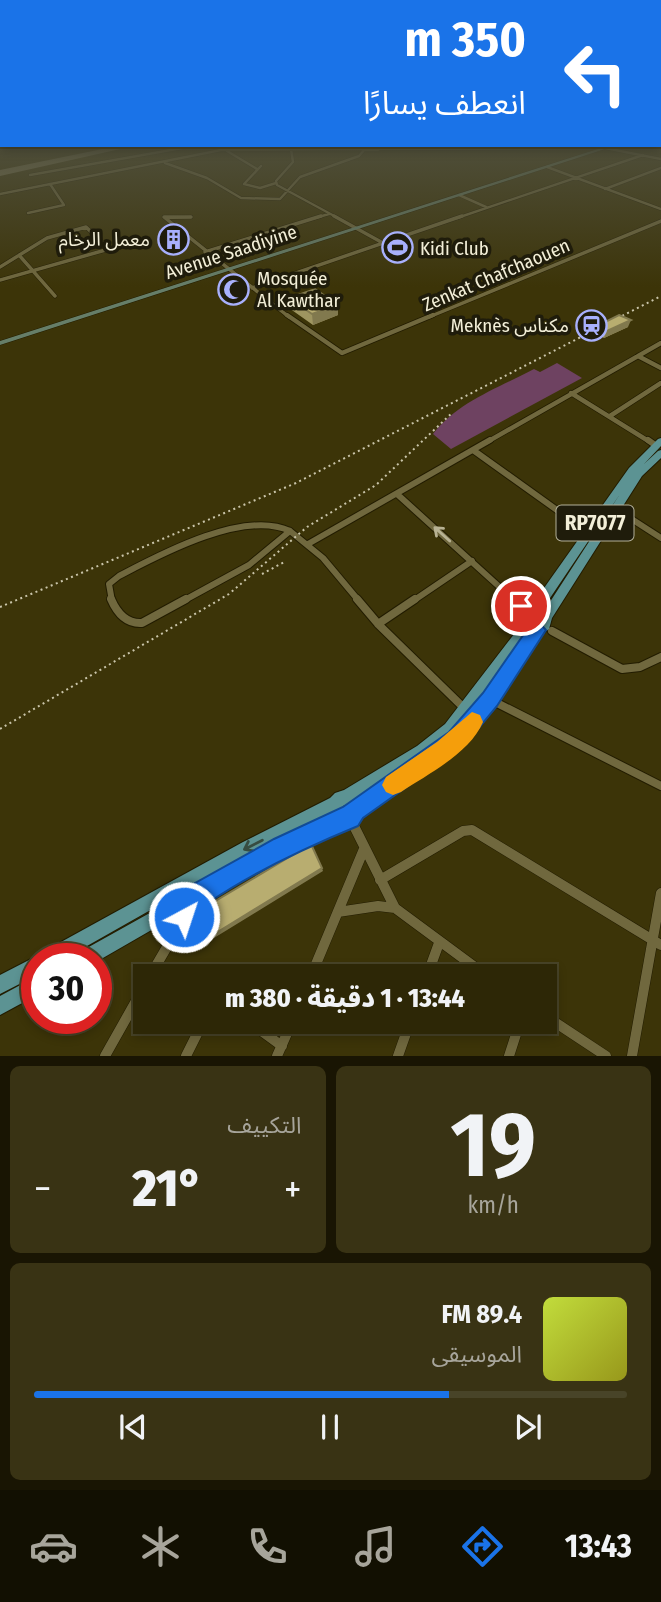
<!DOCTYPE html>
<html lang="ar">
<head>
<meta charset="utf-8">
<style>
  body { margin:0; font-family:"Fira Sans Condensed","Noto Sans Arabic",sans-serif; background:#393314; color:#f1f3f6; direction:rtl; height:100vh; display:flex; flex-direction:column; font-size:26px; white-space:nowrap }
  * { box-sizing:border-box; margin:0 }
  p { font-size:23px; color:#a7a59b }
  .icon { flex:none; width:38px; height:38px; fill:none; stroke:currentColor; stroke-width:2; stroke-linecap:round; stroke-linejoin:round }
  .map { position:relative; height:1056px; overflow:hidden; direction:ltr }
  .drawer { display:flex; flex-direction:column; gap:10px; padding:10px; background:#191503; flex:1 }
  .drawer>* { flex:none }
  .hud { position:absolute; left:0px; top:0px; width:662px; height:147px; box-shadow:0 4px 10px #0003,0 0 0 2px #484428; direction:rtl; background:#1a73e8; color:#fff; overflow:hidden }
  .speed { position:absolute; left:21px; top:943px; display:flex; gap:14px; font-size:35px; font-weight:700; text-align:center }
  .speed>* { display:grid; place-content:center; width:91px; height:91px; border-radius:50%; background:#2d2706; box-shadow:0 4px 10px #0003,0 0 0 2px #484428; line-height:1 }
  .speed .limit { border:10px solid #d22; background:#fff; color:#111 }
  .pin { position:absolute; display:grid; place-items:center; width:60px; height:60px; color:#fff; margin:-30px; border:4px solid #fff; border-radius:50%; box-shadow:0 2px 7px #0007 }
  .me { position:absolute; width:77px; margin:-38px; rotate:40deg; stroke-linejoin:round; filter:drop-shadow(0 0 5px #0008) }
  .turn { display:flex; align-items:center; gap:24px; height:147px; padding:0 21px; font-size:32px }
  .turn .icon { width:91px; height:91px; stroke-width:2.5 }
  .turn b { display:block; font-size:49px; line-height:60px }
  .big { font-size:52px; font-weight:800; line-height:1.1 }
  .drawer .widget { flex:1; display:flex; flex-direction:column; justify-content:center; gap:10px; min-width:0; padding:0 24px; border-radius:10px; background:#393314 }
  .drawer .dial { align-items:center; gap:0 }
  .dial b { font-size:91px; line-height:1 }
  .song { display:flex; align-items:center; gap:21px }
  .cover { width:84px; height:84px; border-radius:10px; background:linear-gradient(135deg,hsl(70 70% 55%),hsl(60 70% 35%)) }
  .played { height:7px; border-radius:4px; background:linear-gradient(90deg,#1a73e8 70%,#484428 70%) }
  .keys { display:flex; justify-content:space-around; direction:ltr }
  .heat { display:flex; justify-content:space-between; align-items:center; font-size:38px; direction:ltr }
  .drawer .tiles { flex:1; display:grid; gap:10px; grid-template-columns:1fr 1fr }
  .widget:last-child { grid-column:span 2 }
  .trip { position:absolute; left:133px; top:964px; width:424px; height:70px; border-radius:0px; background:#2d2706; box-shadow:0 4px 10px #0003,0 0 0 2px #484428; font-weight:800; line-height:70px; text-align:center; direction:rtl }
  .menu { display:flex; height:112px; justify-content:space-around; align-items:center; background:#121002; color:#a7a59b }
  .menu .icon { width:49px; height:49px }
  .menu .active { color:#1a73e8 }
  .menu b { font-size:32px; color:#f1f3f6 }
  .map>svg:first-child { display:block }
  .green { fill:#6e4261 }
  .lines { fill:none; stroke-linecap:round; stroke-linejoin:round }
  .taxiway { fill:#837c59; fill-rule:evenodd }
  .street-far5-casing { stroke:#221c00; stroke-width:3.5 }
  .street-far4-casing { stroke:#221c00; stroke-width:4.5 }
  .street-far3-casing { stroke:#221c00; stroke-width:6 }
  .street-far2-casing { stroke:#221c00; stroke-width:8 }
  .street-far1-casing { stroke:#221c00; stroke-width:10 }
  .street-casing { stroke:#221c00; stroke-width:11 }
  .secondary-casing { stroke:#221c00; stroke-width:1 }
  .primary-casing { stroke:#221c00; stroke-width:2 }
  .street-far5 { stroke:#70683e; stroke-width:2.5 }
  .street-far4 { stroke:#70683e; stroke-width:3.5 }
  .street-far3 { stroke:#70683e; stroke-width:4.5 }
  .street-far2 { stroke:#70683e; stroke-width:6 }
  .street-far1 { stroke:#70683e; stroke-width:8 }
  .street { stroke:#70683e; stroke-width:10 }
  .secondary { fill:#667e68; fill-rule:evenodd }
  .primary { fill:#5c9393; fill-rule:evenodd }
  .rail { stroke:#cac5aa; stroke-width:2; stroke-dasharray:2 3.5; stroke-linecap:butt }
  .wall { fill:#9e9560 }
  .shaded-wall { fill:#81794e }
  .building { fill:#b8ad70; stroke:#81794e; stroke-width:2 }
  .oneway { stroke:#b8b293 }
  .oneway2 { stroke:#374c41 }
  .route { fill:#1a73e8; stroke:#114b97; stroke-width:2 }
  .slow { fill:#f59e0b }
  .labels { text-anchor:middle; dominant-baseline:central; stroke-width:7; stroke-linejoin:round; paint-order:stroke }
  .far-poi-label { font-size:19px; fill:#f3efd8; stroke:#1f1c0b; text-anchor:end }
  .far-street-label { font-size:19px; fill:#f3efd8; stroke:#1f1c0b }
  .shield { fill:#1f1c0b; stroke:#b3b09a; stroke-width:2 }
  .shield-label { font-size:21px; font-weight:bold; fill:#f3efd8 }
</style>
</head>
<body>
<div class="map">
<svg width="661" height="1056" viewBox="0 0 661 1056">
  <rect width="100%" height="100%" fill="#3c3408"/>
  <path class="green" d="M557,363L582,378L451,449L433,434C457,402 500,387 534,369L540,372Z"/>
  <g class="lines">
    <path class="taxiway" d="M122,145H138L0,176V170Z"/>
    <defs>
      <path id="street-far5" d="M370,147L378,150H365Z
        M605,148L661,159
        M291,149L293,162L276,181L277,185L338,218
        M378,149L595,148
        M227,151L257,169
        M165,163L207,178L241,198L280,199L300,177L359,156L365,149
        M261,166L244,184L260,188L276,183
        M547,167L661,209
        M30,175L199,145
        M605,189L661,168
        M0,194L221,150L365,149
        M459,195L486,207
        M28,213L64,205L50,184
        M166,218L191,217
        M315,218L329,214
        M457,218L643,155"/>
      <path id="street-far4" d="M334,216L383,243
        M191,217H164L289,317
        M205,252L321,216
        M19,255L55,296
        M0,267L47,238L86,227L109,249
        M0,280L109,249
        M252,288L462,216
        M429,317L661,221"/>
      <path id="street-far3" d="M287,315L342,353L433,315
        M638,356L661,368
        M571,393L650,442
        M610,416L661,383
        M487,442L661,343"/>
      <path id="street-far2" d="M648,440L655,445
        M473,450L589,533
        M397,494L515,601
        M616,509L661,538
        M290,531L323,558L359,601
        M308,544L490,440
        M112,601L109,584L119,576C159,555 244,509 290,531
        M183,601L249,565L290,531
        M413,601L472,561"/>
      <path id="street-far1" d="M111,599C117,613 126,624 142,623L186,599
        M357,599L379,625L465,709
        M513,599L530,611
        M378,624L415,599
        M552,631L622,669L640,667L661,657
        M491,700L661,786"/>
      <path id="street" d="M350,818L395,908L487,976
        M380,880L463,831L472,830L661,945
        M338,912L378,906L395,908
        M150,976L192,904
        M311,976L364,849
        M427,976L439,943
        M544,1015L606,1056
        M249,1022L282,1046
        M105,1056L145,985
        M186,1056L203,1022
        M277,1056L292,1022
        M398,1056L410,1022
        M509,1056L520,1022
        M632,1056L661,893"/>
      <path id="secondary" d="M660,142H661V144H660Z
        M622,145H638L605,149L0,345V341L604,147Z"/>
      <path id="primary" d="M661,438V446L644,464L658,451L661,450V458L642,476L552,618L549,629L541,635L495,703L462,744L362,814L355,823L343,826L287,852L96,962V959H75L78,953L277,842L329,817L328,814L253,852L64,959H37V975L0,994V975L31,959L39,957L41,953L243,842L330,798L335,793L344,790L417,746L445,724L521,625C518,615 523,608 532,605L629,468L658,439ZM620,494L546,608L544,607ZM534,616L538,615L540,617V622L537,625H535L532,621ZM511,657L485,695L472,711ZM344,805L348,807L346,811L342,809Z
        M37,976V995L0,1015V996Z"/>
    </defs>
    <use href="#street-far5" class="street-far5-casing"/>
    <use href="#street-far4" class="street-far4-casing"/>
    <use href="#street-far3" class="street-far3-casing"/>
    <use href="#street-far2" class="street-far2-casing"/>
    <use href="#street-far1" class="street-far1-casing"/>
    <use href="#street" class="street-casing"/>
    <use href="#secondary" class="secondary-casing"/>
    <use href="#primary" class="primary-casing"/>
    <use href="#street-far5" class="street-far5"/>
    <use href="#street-far4" class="street-far4"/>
    <use href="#street-far3" class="street-far3"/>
    <use href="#street-far2" class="street-far2"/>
    <use href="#street-far1" class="street-far1"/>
    <use href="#street" class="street"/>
    <use href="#secondary" class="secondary"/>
    <use href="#primary" class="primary"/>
    <path class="rail" d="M262,574L286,561
      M0,607L296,483L661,296
      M0,729L229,594L307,527L376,485L453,412"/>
  </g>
  <path class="wall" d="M161,232L179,241L168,244L162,239Z
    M222,282L246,289L229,294L223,289Z
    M289,298L338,315L313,325L289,308Z
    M597,326L628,327L604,338L595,333Z"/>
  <path class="shaded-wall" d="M178,235L179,241L168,244L167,238Z
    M245,282L246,289L229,294L228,288Z
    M338,305V315L313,325L312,314Z
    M631,320L628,327L604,338L607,331Z
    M322,868L323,871L214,938L211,936Z"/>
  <path class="building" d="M172,230L178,235L167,238L161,232Z
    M239,277L245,282L228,288L222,282Z
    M315,289L338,305L312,314L289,298Z
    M619,315L631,320L607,331L597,326Z
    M311,844L322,868L211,936L202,909Z"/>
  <defs><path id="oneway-shaft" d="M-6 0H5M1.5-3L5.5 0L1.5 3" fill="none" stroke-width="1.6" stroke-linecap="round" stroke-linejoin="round" transform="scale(1.75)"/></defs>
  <use class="oneway" href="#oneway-shaft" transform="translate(442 534) rotate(-138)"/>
  <use class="oneway2" href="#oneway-shaft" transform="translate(253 845) rotate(153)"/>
  <linearGradient id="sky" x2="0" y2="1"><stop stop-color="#211d04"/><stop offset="0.48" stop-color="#50503d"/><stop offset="1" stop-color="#50503d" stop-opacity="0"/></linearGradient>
  <rect width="661" height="287" fill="url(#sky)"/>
  <path class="route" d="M521,599L537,605L539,611L535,618L546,630L497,706L464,746L363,818L358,826C307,847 255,871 208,903C197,910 197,924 184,929L175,926L171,917L188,887L274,839L343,807L449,732L483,693L526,631L519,626L517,613L512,606Z"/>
  <path class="slow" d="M472,712L480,715L483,722C470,753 428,774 401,792L393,795L386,792L382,785L386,777L437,742Z"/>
  <defs>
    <symbol id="building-ring" viewBox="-11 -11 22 22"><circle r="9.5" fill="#1f1c0b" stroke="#a8b0fc" stroke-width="1.5"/><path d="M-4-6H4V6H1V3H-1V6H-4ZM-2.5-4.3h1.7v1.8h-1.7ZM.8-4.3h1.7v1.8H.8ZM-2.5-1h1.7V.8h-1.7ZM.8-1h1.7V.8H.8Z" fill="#a8b0fc"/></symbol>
    <symbol id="stadium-ring" viewBox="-11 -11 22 22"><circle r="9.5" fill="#1f1c0b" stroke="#a8b0fc" stroke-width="1.5"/><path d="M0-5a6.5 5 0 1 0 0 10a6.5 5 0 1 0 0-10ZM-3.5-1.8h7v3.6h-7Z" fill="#a8b0fc"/></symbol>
    <symbol id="mosque-ring" viewBox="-11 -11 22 22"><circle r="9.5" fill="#1f1c0b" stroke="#a8b0fc" stroke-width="1.5"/><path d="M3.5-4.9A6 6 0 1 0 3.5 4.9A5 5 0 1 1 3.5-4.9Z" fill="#a8b0fc"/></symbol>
    <symbol id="station-ring" viewBox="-11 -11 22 22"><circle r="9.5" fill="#1f1c0b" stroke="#a8b0fc" stroke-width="1.5"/><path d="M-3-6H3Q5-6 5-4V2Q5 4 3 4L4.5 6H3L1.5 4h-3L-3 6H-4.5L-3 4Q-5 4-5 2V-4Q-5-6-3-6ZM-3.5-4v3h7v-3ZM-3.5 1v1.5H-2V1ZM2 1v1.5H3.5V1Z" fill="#a8b0fc"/></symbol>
  </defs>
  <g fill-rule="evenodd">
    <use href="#building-ring" x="156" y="222" width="35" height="35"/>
    <use href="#stadium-ring" x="380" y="230" width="35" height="35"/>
    <use href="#mosque-ring" x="216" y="272" width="35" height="35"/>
    <use href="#station-ring" x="574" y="308" width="35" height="35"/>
  </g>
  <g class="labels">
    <g class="far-poi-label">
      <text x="150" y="239">معمل الرخام</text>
      <text x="420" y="248" text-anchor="start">Kidi Club</text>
      <text x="257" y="278" text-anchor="start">Mosquée<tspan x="257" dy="22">Al Kawthar</tspan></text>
      <text x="569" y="325">Meknès مكناس</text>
    </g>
    <g class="far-street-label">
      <text transform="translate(231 252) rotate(-18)">Avenue Saadiyine</text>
      <text transform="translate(496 275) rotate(-23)">Zenkat Chafchaouen</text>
    </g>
    <rect class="shield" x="556.5" y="505.5" width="77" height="35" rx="5"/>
    <g class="shield-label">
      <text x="595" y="523">RP7077</text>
    </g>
  </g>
</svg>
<div class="speed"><div class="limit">30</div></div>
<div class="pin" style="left:521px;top:606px;background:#d93025"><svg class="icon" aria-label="arrive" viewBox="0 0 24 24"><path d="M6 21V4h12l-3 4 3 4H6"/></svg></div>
<svg class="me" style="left:184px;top:917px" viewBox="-20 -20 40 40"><circle r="17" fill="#1a73e8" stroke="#fff" stroke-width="3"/><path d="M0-11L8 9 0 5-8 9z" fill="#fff"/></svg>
<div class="trip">13:44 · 1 دقيقة · 380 m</div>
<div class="hud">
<div class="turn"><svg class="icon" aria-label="left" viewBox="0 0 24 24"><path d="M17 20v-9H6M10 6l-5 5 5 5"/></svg><div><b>350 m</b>انعطف يسارًا</div></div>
</div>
</div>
<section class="drawer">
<div class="tiles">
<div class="widget dial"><b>19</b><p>km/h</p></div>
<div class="widget"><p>التكييف</p>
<div class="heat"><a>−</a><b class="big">21°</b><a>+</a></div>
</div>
<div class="widget">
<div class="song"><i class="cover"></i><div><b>89.4 FM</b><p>الموسيقى</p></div></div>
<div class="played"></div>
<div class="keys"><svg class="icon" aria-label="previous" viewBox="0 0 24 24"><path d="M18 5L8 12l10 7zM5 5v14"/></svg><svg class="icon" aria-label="pause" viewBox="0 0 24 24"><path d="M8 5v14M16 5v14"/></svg><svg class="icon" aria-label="next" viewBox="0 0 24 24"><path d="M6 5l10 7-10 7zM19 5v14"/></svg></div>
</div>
</div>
</section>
<nav class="menu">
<b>13:43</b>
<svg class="icon active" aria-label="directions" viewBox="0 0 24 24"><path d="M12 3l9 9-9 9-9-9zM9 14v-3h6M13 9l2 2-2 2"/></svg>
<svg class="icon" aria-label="music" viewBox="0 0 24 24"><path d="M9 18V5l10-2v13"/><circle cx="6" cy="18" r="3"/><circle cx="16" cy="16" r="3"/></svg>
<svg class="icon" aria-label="phone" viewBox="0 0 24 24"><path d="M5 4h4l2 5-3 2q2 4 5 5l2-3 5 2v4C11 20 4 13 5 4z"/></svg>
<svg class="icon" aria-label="climate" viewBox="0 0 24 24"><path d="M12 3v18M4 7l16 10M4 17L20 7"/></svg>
<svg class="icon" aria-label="car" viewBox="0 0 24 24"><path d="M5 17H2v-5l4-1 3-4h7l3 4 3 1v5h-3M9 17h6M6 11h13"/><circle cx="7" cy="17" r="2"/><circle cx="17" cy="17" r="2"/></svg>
</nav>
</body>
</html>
